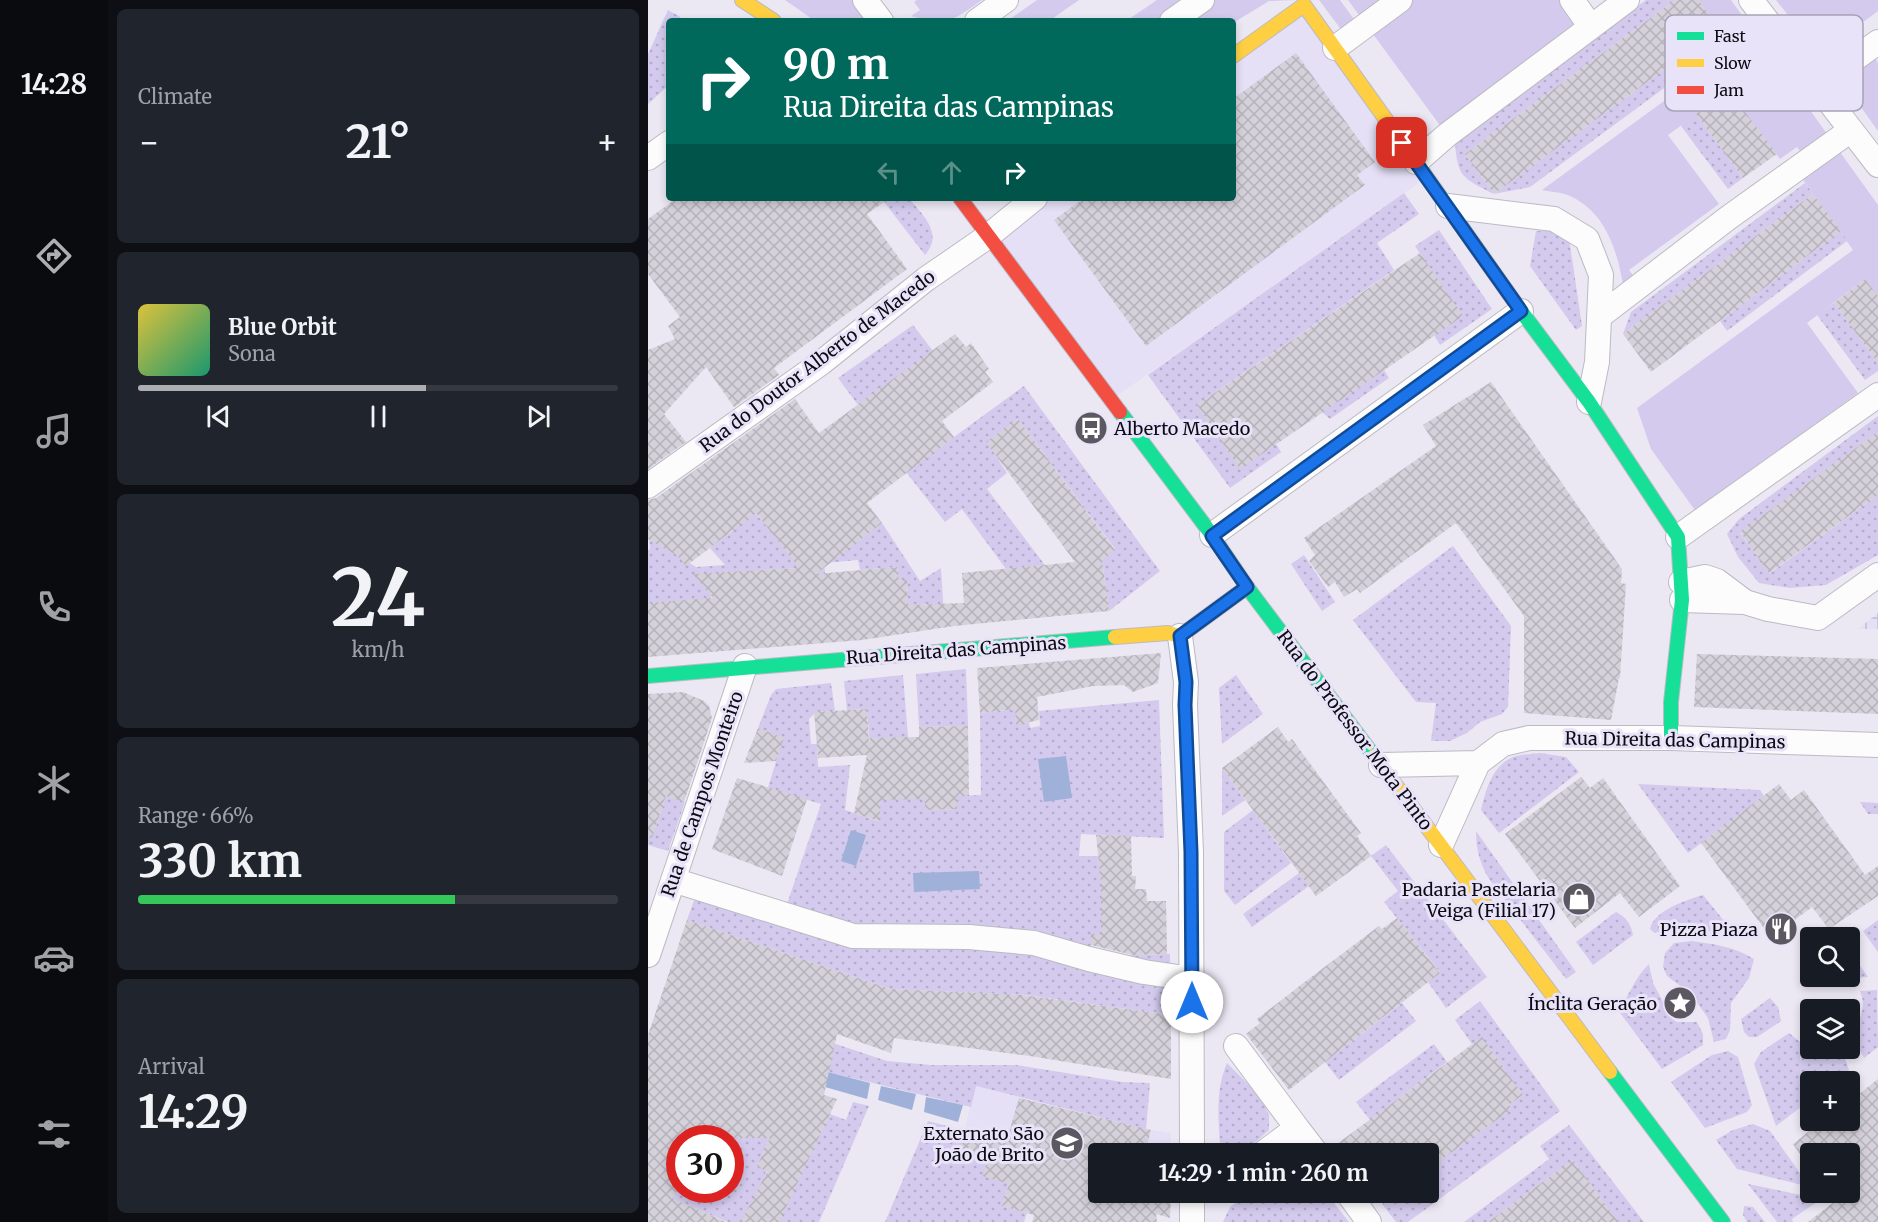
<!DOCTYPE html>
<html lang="en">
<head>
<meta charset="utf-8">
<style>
  body { margin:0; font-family:Merriweather,serif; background:#20242c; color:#f1f3f6; height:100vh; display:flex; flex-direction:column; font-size:22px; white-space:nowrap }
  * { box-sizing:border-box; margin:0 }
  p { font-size:20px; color:#9ea1a6 }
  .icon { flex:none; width:33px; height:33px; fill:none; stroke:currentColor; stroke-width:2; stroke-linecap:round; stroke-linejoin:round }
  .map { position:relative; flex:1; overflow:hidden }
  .drawer { display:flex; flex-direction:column; gap:9px; padding:9px; background:#0d0f14; width:540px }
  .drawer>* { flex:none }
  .guide { position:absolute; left:18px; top:18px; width:570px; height:183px; border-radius:6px; box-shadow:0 3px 9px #0003; background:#00695c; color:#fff; overflow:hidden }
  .fabs { position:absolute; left:1152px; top:927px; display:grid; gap:12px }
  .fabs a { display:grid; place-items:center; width:60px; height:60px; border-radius:6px; background:#171b24; box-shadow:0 3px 9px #0003; font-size:30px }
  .speed { position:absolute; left:18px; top:1125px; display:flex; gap:12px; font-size:30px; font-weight:700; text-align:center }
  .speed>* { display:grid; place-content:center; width:78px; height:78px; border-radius:50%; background:#171b24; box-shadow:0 3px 9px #0003; line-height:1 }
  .speed .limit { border:9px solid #d22; background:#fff; color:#111 }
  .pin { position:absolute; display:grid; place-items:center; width:51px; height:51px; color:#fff; margin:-26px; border-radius:12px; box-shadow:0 3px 9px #0006 }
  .me { position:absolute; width:66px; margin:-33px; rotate:0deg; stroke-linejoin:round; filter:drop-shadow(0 0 4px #0008) }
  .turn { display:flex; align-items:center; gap:21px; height:126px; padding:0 18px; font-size:27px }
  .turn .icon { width:78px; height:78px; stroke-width:2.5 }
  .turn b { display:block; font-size:42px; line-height:51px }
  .lanes { display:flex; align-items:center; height:57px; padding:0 18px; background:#0003; justify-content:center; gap:30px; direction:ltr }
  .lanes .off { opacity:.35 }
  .big { font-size:45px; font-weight:700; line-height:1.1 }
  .drawer .widget { flex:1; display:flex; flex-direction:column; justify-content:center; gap:9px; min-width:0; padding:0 21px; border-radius:9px; background:#20242c }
  .drawer .dial { align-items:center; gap:0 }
  .dial b { font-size:78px; line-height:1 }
  .song { display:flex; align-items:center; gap:18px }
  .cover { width:72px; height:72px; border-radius:9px; background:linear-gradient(135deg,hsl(50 70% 55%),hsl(160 70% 35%)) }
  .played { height:6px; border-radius:3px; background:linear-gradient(90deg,#aeadb3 60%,#363941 60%) }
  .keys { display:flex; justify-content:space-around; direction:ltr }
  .heat { display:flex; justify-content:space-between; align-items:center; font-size:33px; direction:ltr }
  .charge { height:9px; border-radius:4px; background:linear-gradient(90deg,#34c759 66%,#363941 0) }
  .trip { position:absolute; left:440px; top:1143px; width:351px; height:60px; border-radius:6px; background:#171b24; box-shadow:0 3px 9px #0003; font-weight:700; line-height:60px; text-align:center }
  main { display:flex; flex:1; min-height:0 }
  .tabs { display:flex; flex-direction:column; width:108px; justify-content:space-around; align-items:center; background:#090b0e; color:#9ea1a6 }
  .tabs .icon { width:42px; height:42px }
  .tabs .selected { color:#aeadb3 }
  .tabs b { font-size:27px; color:#f1f3f6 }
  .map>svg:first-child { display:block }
  .built { fill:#e5e0f5 }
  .industrial { fill:url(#industrial-grid) }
  .grass { fill:#d3caed }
  .garden { fill:url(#garden-dots) }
  .water { fill:#9fb1d9 }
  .building { fill:url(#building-cross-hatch) }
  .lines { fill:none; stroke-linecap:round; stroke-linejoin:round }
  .street-casing { stroke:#bcbac3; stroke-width:26 }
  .fast-casing { stroke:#bcbac3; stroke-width:16 }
  .slow-casing { stroke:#bcbac3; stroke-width:16 }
  .jam-casing { stroke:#bcbac3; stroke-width:16 }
  .street { stroke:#fcfcfd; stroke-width:24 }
  .fast { stroke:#16e098; stroke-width:14 }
  .slow { stroke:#ffcf43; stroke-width:14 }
  .jam { stroke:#f24e42; stroke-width:14 }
  .route-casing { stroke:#114b97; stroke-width:15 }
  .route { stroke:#1a73e8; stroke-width:10 }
  .labels { text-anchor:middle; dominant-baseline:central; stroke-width:6; stroke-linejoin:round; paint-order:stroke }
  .street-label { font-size:18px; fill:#0d0b12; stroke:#e8e3f9 }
  .poi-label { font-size:18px; fill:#0d0b12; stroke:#e8e3f9; text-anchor:end }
  .key { fill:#e8e3f9; stroke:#a6a2b4; stroke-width:1.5 }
  .key-label { font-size:16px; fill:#0d0b12 }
</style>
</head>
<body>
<main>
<nav class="tabs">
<b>14:28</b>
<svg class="icon selected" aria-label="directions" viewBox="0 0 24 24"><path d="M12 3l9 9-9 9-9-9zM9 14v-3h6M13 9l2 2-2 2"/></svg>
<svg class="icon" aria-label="music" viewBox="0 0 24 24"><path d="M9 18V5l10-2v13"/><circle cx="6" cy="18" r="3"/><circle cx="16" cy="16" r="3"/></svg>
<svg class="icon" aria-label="phone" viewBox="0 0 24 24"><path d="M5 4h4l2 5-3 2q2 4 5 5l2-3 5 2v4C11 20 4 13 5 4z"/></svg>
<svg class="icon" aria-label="climate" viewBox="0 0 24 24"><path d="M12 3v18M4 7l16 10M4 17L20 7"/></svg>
<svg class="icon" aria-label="car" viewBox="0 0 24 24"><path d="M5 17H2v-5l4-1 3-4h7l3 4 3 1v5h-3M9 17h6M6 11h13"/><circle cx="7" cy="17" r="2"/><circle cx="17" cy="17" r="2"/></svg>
<svg class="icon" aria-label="filters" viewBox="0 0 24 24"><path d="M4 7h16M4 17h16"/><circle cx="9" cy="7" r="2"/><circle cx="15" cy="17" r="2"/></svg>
</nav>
<section class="drawer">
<div class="widget"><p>Climate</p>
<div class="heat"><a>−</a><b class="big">21°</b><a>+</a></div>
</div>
<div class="widget">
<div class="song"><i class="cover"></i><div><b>Blue Orbit</b><p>Sona</p></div></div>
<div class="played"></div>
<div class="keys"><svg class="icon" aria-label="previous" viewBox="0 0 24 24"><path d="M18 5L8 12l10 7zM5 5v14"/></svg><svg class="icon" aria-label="pause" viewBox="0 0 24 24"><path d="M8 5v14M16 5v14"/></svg><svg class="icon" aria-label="next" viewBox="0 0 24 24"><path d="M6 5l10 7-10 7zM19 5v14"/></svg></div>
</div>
<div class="widget dial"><b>24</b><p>km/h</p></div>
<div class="widget"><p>Range · 66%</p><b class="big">330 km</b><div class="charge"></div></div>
<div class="widget"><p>Arrival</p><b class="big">14:29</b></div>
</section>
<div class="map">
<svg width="1230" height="1222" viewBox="0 0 1230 1222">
  <defs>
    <pattern id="industrial-grid" width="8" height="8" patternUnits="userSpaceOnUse" patternTransform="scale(1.5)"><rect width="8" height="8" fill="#e5e0f5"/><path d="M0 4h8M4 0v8" fill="none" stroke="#c3bfd1"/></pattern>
    <pattern id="garden-dots" width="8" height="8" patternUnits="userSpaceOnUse" patternTransform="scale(1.5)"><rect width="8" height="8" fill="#d3caed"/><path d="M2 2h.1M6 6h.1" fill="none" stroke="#b4acca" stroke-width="1.8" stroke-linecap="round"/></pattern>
    <pattern id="building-cross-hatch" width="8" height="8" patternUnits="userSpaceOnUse" patternTransform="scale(1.5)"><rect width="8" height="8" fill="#d4d1da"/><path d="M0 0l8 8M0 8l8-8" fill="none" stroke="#b5b2ba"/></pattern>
  </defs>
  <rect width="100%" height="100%" fill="#ebe8f4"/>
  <path class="built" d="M656,5L779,177L463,400L339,237L387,198H585V56Z
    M327,1086L491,1128L523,1133V1153L450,1154V1192L523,1193L522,1218L311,1153Z"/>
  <path class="industrial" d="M1230,613V629H1209H1210Z"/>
  <path class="grass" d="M137,0H206L222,21H167Z
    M269,0H334C304,21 301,26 263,16L272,10L266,2Z
    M389,0H431L401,21H359Z
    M509,0H546L516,21H478Z
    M566,0H649L621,1L585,23V21H538Z
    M671,0H692L708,22L695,32Z
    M700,0H924L943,27L799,135Z
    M1050,0H1083L1230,205V296L1217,279L1159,323L1210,393L1062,500L1054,520L1003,449L989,408L1205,250L1153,177L1164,168L1149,147L1132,159L1081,91L1020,135L1071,204L981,270L986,277L975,285C969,249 957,212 922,196C914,192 903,192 894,190L1086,50Z
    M1128,0H1230V11L1195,37L1210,57L1187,73Z
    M1227,58L1230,63V131L1195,82Z"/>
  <path class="garden" d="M998,0H1027L817,154L846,194L1072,29L1080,41L882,187L846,194C814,178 809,177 807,140Z
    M20,10L31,16L36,21H21V85L0,104V54Z
    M1048,114L1095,178L1080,189L1033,126Z
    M1157,183L1165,194L975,334L983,312Z
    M756,193L771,214L729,243L746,270L549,405L592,468L628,444L633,452L582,488L500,375Z
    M233,198H261C275,216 296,233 277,255Z
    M791,230L844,309L792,345L786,335L814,316L767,246Z
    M911,230L921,238L934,326L928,330L882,266L888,231Z
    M1193,231L1199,241L1079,331L1072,321Z
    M1186,303L1230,363V371L1217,380L1169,315Z
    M265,325L285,351L210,405L190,378Z
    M736,370L741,378L682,419L674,412Z
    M376,386L512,571L461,611L454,560L467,549L370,419L339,442L359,473L339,489L397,565L358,569L314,509L297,522L258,472Z
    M1230,416V432L1092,533L1122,573L1230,495V555L1178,585L1142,588L1111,583L1090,557L1079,534L1091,519Z
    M105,510L122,531L132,529L204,528L212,540L234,523L272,581L293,568L296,616L288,604L260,605L259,580H251L249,567L212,570L210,560L176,563L177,574L165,575L151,568L112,570L63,594L64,604L0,603V550L2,549L0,521L30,556L48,567L77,565L62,548L86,530L81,521Z
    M805,546L863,626L860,707L854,714L832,722L819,733L802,741H783L788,703L768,702L705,620Z
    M656,555L687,602L674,611L643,564Z
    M318,669L320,726L271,727L268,674Z
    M255,675L260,737L262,799H277V810L309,809V796L333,795L332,713L367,709L368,724L381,722L382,728L392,726L391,711L511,700L516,838L433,834L431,856H450L453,876V934H443V956L522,954L523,1015L377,995L242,989L39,920L48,895L138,907L173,804L120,788L135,738L110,728L123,695L128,689L183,683L187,711L168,712L161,719L163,744H169L170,767L202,765L197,810L230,821L239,750L222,747L219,709L199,710L196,681Z
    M588,675L615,714L574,744L571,688Z
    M892,753L918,757L931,772L851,833L833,810C838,789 845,763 868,756C876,754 885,754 892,753Z
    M574,768L597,800L574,816Z
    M990,784L1112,790L1116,796L1040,853Z
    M18,796L37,802L20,851L0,845V825L8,827Z
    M1212,802L1230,803V814H1220Z
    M605,810L643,863L587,905L576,891V832Z
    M828,831L928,972L918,979L841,879C832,863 828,850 828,831Z
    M738,845L839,977L798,1008L780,982L792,972L736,902L750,891L723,856Z
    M651,873L661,886L604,927L595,914Z
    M1055,895L1077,922L1074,930L1070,933C1050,929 1026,926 1007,933L1002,929C1006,910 1039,900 1055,895Z
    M968,912C978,917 983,924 985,935L945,965L928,942Z
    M1230,920V952L1215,931Z
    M1044,941C1066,944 1087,947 1106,959L1101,978L1083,1003L1082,1030L1078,1039L1066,1042L1060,1018L1043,994L1019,976L1015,967L1017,953L1026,943Z
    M1202,951L1220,977L1206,978L1202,973Z
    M1001,964L1005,983L1024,1019L1029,1022H1049L1055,1034V1045L1014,1069L970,1010C982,995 987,977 1001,964Z
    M16,987L239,1061L283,1065H368L474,1082L502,1083L498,1129L328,1086L323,1107L180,1072L8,1014Z
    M1229,990L1230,1047L1216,1058L1203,1034C1212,1021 1219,1007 1212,991Z
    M1122,998L1130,1007L1133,1021L1109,1037H1101L1096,1032L1093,1019Z
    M832,1001L912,1111L760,1222H748L734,1204L749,1193L780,1192V1169L787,1164L784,1161L815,1138L818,1142L863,1109L861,1105L875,1095L834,1038L824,1044L807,1020Z
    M754,1003L768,1021L691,1080L677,1062Z
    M1141,1033L1151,1041L1162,1046V1048L1194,1049L1201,1070L1186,1081L1162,1082V1100L1128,1126L1106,1064L1113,1052Z
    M786,1044L799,1062L722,1120L708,1102Z
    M1080,1051L1090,1057L1104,1105L1099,1112L1057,1128L1023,1082L1064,1055Z
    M579,1063L613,1097L621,1115V1130C605,1144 592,1160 572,1144C570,1117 568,1088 579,1063Z
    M205,1102L221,1106L171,1222H80L43,1207L36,1222L8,1209L31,1160L32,1190H82V1138H79L97,1104L130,1121L109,1166L118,1171L117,1175L136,1209L182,1114L198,1120Z
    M280,1121L318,1131L312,1153L339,1161L361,1184L354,1206L379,1213L376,1222H237Z
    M1105,1124L1122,1131L1162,1187L1089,1169L1068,1140L1085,1130Z
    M921,1125L996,1222H960L966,1217L925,1160L840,1222H816L901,1159L892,1146Z
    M1100,1184L1173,1199L1144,1219L1145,1222H1129Z
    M600,1193H678L701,1222H575L582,1207Z
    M1096,1206L1105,1207L1117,1222H1099L1095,1215Z"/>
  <path class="water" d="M418,756L424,798L396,802L390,759Z
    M203,830L218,835L208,866L193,861Z
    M331,871L332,889L266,892L265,873Z
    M180,1072L222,1083L219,1099L177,1087Z
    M233,1086L268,1094L264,1110L230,1100Z
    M278,1097L315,1105L310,1122L276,1112Z"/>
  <path class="building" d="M1027,0H1050L1072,29L846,194L817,154Z
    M648,53L727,162L709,175L717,185L498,346L406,220L436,198H585V99Z
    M1081,91L1129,154L1095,178L1048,114Z
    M1165,194L1193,231L1003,372L975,334Z
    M29,198H242L219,214L259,269L126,368L131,375L86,407L58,367L16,414L38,442L0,469V350L27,339L20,326L32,317L0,274V219Z
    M772,253L815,316L592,469L549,405Z
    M1217,279L1230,296V363L1186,303Z
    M307,334L318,347L323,343L341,369L337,372L345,382L294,421L306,437L219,503L234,523L168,574L249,567L251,580L259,579L260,605L316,603L314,573L427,562L338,442L370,419L467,550L454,560L461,611L306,626L214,640L0,657V603L65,598L45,574L151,568L108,513L38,566L30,556L0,539V500L8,498L147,399L171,433Z
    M843,382L974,569L973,583L978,584L972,678H971L963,720L876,713V616L808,523L712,593L709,589L696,597L687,582L680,587L661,561L667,555L656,538L788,446L775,425Z
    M1230,432V495L1121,573L1092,532Z
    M513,653L510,683L485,692L476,685L445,686L389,697L391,720L368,725L367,709L332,713L329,668Z
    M1049,654L1230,659V714L1046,707Z
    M35,692L56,701L61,706L64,718L36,802L18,796L4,838L0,837V694Z
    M219,709L221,743L222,738L271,737V727L320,726L321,796H309V809L277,810V799L233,800L231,821L206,813L219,755L170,758L166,712Z
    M630,727L640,742L644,739L713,833L709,836L723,856L668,896L574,768Z
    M110,728L136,738L128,761L96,763Z
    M933,777L942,788L955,778L1032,886L991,917L972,893L927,928L857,834Z
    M89,778L159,799L134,876L64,849Z
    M1131,784L1143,800L1156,790L1217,875L1230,866V896L1181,929L1164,907L1123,938L1053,843Z
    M448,835L483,836L484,876H488L487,889H498L499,901H518L519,954L485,955L443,945V934H453V883Z
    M749,918L792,973L641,1090L598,1034L612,1023L609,1019L654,984L731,926L734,929Z
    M39,920L242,989L374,995L523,1015V1079L382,1056L246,1038L243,1053L189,1034L176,1095L189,1099L131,1222H93L119,1172L109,1166L122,1138H32V1183L25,1199L78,1222H0V1035Z
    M834,1037L875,1095L861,1105L864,1109L780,1169V1154H683L682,1149Z
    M1230,1079V1222H1160L1187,1201L1180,1192H1202V1154H1162V1169L1145,1144L1175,1120H1202V1101Z
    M371,1098L503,1130L497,1154H450V1192H523L522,1218L508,1214L509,1222H384L386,1215L354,1206L361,1184L335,1176L339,1161L311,1153L318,1131L359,1139Z
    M925,1160L970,1222H840L911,1170Z
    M717,1192H748L739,1199L737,1196L725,1204Z"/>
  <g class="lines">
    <defs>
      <path id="street" d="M217,0L233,21
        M924,0L943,27
        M1103,0L1230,165
        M329,21L358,0
        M524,21L554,0
        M687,48L752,0
        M1170,85L1230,42
        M0,158L21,143
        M768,162L799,135L979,0
        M800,206L906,219L939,239L953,275L949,362L941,402
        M952,316L1080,218L1203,130
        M0,486L173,363L278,279L339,237L387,198
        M564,535L873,311
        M1030,537L1230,395
        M1033,582L1057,577L1069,581L1097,602
        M1034,600L1097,602L1120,609L1170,618L1230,575
        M532,636L538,682L537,705L543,852L544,1154
        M733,765L830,763
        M793,845L830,763L855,744L881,738H1023L1230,745
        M25,880L205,936L321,937L386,943L441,959L496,972L544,979
        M0,955L97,666
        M588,1046L649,1128
        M614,1154L649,1128L669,1154
        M699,1192L721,1222
        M544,1222V1192"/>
      <path id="fast" d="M749,135L873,311L941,402L1030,537L1034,600L1023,702V738
        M472,412L564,535L599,587L726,756
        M0,676L467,637
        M962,1072L1075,1222"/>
      <path id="slow" d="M94,0L126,21
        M585,56L656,5L749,135
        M467,637L520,633L532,636L599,587
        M726,756L962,1072"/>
      <path id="jam" d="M312,198L472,412"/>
    </defs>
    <use href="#street" class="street-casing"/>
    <use href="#fast" class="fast-casing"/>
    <use href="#slow" class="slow-casing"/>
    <use href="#jam" class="jam-casing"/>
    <use href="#street" class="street"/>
    <use href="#fast" class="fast"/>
    <use href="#slow" class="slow"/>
    <use href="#jam" class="jam"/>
  </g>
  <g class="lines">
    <defs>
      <path id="route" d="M544,1002L543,852L537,705L538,682L532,636L599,587L564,536L873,311L754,143"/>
    </defs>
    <use href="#route" class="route-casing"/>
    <use href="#route" class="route"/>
  </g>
  <defs>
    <symbol id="bus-disc" viewBox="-11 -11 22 22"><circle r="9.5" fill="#5b5861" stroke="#e8e3f9"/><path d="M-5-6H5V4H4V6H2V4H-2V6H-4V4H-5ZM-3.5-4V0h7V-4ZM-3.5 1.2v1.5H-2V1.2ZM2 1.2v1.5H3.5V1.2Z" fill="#fff"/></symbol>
    <symbol id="shop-disc" viewBox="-11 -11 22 22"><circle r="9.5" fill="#5b5861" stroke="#e8e3f9"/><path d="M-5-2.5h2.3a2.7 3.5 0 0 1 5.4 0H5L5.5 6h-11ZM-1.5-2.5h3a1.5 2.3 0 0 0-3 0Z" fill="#fff"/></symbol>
    <symbol id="restaurant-disc" viewBox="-11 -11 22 22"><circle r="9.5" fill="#5b5861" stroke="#e8e3f9"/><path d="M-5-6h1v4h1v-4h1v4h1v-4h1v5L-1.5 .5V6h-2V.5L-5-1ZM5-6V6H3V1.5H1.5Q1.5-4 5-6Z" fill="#fff"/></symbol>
    <symbol id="sight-disc" viewBox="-11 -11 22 22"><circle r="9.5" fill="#5b5861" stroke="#e8e3f9"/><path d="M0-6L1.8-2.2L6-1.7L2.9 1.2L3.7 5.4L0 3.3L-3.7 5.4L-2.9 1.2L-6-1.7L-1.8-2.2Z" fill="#fff"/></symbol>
    <symbol id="school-disc" viewBox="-11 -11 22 22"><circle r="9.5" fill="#5b5861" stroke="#e8e3f9"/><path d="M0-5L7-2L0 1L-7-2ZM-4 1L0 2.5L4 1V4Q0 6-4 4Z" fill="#fff"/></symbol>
  </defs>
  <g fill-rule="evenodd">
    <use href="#bus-disc" x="424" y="409" width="38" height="38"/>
    <use href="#shop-disc" x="912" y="880" width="38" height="38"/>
    <use href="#restaurant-disc" x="1114" y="910" width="38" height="38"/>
    <use href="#sight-disc" x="1013" y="984" width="38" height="38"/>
    <use href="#school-disc" x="400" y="1124" width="38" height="38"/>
  </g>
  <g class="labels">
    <g class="street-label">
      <text transform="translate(169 361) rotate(-37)">Rua do Doutor Alberto de Macedo</text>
      <text transform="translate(308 650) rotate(-4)">Rua Direita das Campinas</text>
      <text transform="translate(707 730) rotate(53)">Rua do Professor Mota Pinto</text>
      <text transform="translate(1027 740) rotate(1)">Rua Direita das Campinas</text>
      <text transform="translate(54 794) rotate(-71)">Rua de Campos Monteiro</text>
    </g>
    <g class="poi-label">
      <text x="466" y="428" text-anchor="start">Alberto Macedo</text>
      <text x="908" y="889">Padaria Pastelaria<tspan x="908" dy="21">Veiga (Filial 17)</tspan></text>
      <text x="1110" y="929">Pizza Piaza</text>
      <text x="1009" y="1003">Ínclita Geração</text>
      <text x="396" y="1133">Externato São<tspan x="396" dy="21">João de Brito</tspan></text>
    </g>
  </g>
  <rect x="1017" y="15" width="198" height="96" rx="9" class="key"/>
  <rect x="1029" y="32" width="27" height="8" fill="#16e098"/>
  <rect x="1029" y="59" width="27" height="8" fill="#ffcf43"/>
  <rect x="1029" y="86" width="27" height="8" fill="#f24e42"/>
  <g class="key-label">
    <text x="1066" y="42">Fast</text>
    <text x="1066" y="69">Slow</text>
    <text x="1066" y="96">Jam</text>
  </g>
</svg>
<div class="fabs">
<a><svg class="icon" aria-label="search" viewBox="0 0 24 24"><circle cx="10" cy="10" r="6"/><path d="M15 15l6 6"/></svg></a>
<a><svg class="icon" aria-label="layers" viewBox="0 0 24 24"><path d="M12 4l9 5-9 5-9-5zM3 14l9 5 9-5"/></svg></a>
<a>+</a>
<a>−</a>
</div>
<div class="speed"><div class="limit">30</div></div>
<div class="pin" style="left:754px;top:143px;background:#d93025"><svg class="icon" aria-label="arrive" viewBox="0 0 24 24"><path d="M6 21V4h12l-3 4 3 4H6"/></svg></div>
<svg class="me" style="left:544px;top:1002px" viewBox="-20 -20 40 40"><circle r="19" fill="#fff"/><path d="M0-13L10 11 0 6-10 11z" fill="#1a73e8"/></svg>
<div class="trip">14:29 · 1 min · 260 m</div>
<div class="guide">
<div class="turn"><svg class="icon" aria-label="right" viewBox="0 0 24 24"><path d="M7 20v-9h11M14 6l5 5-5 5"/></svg><div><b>90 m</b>Rua Direita das Campinas</div></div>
<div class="lanes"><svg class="icon off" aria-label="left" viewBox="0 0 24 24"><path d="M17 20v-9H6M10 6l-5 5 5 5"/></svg><svg class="icon off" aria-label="ahead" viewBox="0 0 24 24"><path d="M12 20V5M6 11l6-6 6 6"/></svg><svg class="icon" aria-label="right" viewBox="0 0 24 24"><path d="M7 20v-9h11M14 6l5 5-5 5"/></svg></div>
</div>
</div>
</main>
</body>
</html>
